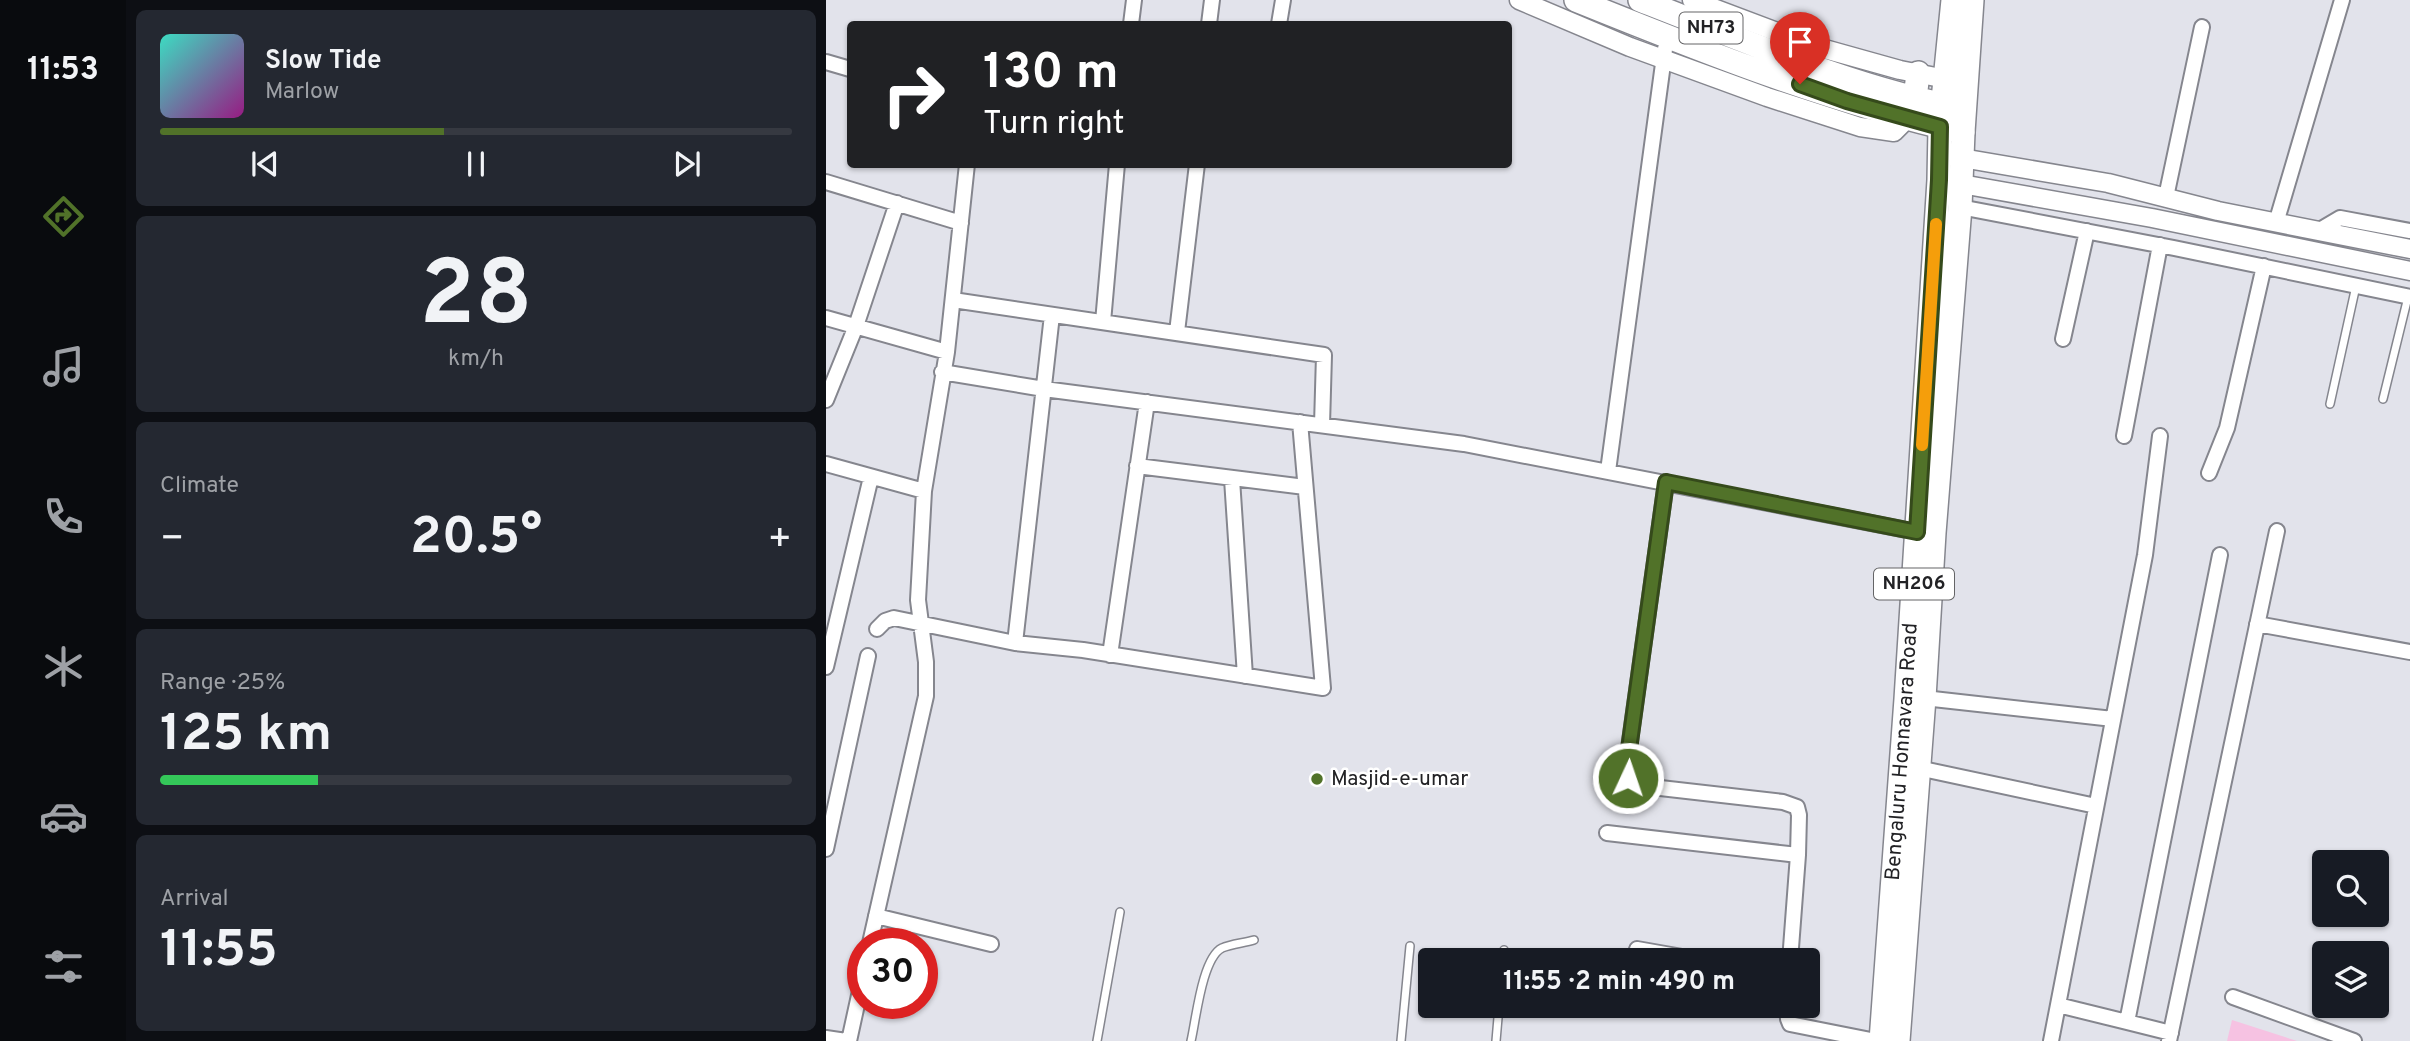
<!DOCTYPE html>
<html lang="en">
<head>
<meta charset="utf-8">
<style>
  body { margin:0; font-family:Overpass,sans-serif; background:#242831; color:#f1f3f6; height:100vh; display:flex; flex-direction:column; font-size:26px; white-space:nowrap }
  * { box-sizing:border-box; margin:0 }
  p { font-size:23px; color:#9ea1a6 }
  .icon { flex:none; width:38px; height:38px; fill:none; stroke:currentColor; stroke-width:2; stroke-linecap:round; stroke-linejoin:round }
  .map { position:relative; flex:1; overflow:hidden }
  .details { display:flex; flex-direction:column; gap:10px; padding:10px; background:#0d0f14; width:700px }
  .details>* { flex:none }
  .hud { position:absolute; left:21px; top:21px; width:665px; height:147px; border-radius:7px; box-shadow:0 2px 5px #0004; background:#202124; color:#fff; overflow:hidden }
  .fabs { position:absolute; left:1486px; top:850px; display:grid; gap:14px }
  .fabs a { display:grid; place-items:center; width:77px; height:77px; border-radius:7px; background:#171b24; box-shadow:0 2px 5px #0004; font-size:35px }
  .speed { position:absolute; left:21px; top:928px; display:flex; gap:14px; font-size:35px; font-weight:700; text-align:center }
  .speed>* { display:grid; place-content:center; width:91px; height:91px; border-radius:50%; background:#171b24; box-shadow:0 2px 5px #0004; line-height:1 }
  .speed .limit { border:10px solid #d22; background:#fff; color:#111 }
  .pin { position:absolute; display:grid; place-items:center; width:60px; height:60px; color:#fff; margin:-72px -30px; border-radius:50% 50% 50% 0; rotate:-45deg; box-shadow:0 0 7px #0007 }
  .pin .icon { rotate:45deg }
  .me { position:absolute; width:77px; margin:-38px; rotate:3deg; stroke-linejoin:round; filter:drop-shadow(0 0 5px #0008) }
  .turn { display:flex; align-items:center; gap:24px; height:147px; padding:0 21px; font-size:32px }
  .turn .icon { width:91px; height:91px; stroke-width:2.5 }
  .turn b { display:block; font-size:49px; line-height:60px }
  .big { font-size:52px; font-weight:700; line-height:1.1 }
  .details .card { flex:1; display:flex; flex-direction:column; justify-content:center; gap:10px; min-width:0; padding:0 24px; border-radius:10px; background:#242831 }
  .details .dial { align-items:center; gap:0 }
  .dial b { font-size:91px; line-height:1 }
  .song { display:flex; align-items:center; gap:21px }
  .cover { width:84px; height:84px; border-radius:10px; background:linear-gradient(135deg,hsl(170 70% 55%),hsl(310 70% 35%)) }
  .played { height:7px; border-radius:4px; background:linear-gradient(90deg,#517229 45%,#363941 45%) }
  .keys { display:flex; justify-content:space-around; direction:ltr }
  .heat { display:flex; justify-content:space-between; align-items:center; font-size:38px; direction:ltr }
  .charge { height:10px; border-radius:5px; background:linear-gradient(90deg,#34c759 25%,#363941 0) }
  .trip { position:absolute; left:592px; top:948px; width:402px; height:70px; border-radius:7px; background:#171b24; box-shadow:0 2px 5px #0004; font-weight:700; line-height:70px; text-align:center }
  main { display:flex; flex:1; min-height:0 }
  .tab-bar { display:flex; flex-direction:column; width:126px; justify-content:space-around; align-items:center; background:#090b0e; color:#9ea1a6 }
  .tab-bar .icon { width:49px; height:49px }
  .tab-bar .selected { color:#517229 }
  .tab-bar b { font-size:32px; color:#f1f3f6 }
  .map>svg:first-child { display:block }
  .green { fill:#f6c2e2 }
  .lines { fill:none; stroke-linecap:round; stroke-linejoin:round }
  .service-casing { stroke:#85868e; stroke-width:10 }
  .minor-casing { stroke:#85868e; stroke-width:18 }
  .tertiary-casing { stroke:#85868e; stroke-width:21 }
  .primary-casing { stroke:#85868e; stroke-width:26 }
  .trunk-casing { stroke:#85868e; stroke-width:26 }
  .service { stroke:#fff; stroke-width:7 }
  .minor { stroke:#fff; stroke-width:14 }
  .tertiary { stroke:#fff; stroke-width:18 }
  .primary { stroke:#fff; stroke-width:23 }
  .trunk { stroke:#fff; stroke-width:23 }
  .route-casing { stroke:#354a1b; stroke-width:18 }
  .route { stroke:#517229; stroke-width:12 }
  .slow { stroke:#f59e0b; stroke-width:12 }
  .poi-dot { fill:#517229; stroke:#fff; stroke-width:2.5 }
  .labels { text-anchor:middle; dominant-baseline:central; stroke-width:5; stroke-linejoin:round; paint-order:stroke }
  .shield { fill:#fff; stroke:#646466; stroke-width:2 }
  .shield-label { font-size:19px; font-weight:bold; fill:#222225 }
  .street-label { font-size:21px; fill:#222225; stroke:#fff }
  .poi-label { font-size:21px; fill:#222225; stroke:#fff; text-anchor:start }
</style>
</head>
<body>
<main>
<nav class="tab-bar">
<b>11:53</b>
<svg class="icon selected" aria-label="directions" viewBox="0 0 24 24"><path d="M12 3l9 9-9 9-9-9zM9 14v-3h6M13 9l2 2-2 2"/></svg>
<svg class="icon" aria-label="music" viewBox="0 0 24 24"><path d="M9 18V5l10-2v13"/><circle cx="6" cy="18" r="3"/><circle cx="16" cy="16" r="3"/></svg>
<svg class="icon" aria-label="phone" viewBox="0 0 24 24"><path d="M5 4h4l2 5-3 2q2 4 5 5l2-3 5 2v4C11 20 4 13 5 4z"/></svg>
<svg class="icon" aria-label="climate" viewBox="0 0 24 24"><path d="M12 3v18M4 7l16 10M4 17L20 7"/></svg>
<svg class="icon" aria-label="car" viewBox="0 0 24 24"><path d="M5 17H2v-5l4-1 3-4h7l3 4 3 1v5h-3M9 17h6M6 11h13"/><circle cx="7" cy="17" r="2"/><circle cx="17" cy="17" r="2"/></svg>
<svg class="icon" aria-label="filters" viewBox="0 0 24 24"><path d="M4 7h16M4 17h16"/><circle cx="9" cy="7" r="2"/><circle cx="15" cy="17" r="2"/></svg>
</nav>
<section class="details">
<div class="card">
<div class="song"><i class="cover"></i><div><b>Slow Tide</b><p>Marlow</p></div></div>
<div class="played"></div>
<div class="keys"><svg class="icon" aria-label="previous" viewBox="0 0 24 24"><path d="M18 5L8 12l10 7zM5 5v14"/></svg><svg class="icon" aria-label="pause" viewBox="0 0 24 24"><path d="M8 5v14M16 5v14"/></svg><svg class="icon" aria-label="next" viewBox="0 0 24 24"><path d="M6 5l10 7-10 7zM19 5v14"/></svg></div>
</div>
<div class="card dial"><b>28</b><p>km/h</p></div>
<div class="card"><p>Climate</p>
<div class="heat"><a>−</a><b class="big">20.5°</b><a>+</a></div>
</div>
<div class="card"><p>Range · 25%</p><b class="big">125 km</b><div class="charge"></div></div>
<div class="card"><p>Arrival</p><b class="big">11:55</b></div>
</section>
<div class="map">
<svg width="1584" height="1041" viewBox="0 0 1584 1041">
  <rect width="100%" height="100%" fill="#e2e3eb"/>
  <path class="green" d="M1406,1020L1471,1041H1401Z"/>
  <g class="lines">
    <defs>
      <path id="service" d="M1557,399L1582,297
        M1504,404L1530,286
        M677,961L678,950
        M271,1041L294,912
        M365,1041C370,1020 376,958 396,948C405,944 418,943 428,940
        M575,1041L584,946
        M670,1041L673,1006"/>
      <path id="minor" d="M305,24L308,0
        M383,24L386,0
        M453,24L457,0
        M0,62L24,69
        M0,182L135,223
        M1340,197L1376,27
        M1134,207L1348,248L1584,297
        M1450,223L1516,0
        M1492,231L1514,218L1584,231
        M127,300L498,355L496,425
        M0,318L121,352
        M277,322L291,164
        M351,332L371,164
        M1237,339L1261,231
        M116,372L218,389L638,444L1091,532
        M0,400L30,326L71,203
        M1298,436L1334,245
        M0,464L98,491
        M311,466L479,487
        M782,471L839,49
        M1383,473L1401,428L1438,266
        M406,479L419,676
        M840,482L800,770L802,778L808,785L957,802L971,807L973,815L972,855L964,961
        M1431,624L1584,652
        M51,629L59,621L68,618L189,643L257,650L497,688L474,422
        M189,643L226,315
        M284,655L321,402
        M0,667L45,477
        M1098,698L1287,719
        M1092,768L1270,806
        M781,833L972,855
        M0,849L42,656
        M50,916L165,944
        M44,943L100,696V662L92,600L98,491L121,352L141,164
        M811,949L879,961
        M1407,997L1528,1041
        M1232,1005L1301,1022L1394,555
        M961,1006L962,1019L964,1024L1050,1041
        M1301,1022L1345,1033
        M0,1038L20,1041
        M23,1041L37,977
        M1225,1041L1319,555L1334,436
        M1343,1041L1451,531"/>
      <path id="tertiary" d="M693,0L804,47L941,97L1034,127L1068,132L1081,119
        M866,0L988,46L1074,70L1120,79
        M1124,156L1282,183L1392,211L1584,249
        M1124,182L1326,218L1584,271"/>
      <g id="primary">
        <path id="s1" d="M1055,1041L1080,699L1113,180L1114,127"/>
        <path d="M1072,1041L1098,698L1108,533L1134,207L1137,132"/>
      </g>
      <path id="trunk" d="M750,0C876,51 1004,102 1137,132L1146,0
        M814,0C920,41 1026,88 1138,109
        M1089,99L1092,73
        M1115,120L1127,0"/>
    </defs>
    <use href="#service" class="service-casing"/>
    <use href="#minor" class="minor-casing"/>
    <use href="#tertiary" class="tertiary-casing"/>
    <use href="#primary" class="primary-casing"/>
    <use href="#trunk" class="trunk-casing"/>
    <use href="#service" class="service"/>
    <use href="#minor" class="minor"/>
    <use href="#tertiary" class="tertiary"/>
    <use href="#primary" class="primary"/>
    <use href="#trunk" class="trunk"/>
  </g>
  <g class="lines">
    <defs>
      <path id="route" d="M802,778L800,771L840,482L1091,532L1113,180L1114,127L1021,101L974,84"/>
    </defs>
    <use href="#route" class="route-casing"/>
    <use href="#route" class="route"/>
    <path class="slow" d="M1096,445L1110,224"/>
  </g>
  <circle class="poi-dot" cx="491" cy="779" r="7"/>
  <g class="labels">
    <g class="shield">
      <rect x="853.5" y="12.5" width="63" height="31" rx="5"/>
      <rect x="1048" y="568.5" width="80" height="31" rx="5"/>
    </g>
    <g class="shield-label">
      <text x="885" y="28">NH73</text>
      <text x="1088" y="584">NH206</text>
    </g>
    <g class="street-label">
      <text stroke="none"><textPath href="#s1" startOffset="290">Bengaluru Honnavara Road</textPath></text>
    </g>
    <g class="poi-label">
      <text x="505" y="779">Masjid-e-umar</text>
    </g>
  </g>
</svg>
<div class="fabs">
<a><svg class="icon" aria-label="search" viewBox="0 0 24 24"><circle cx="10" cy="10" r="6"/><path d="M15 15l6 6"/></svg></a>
<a><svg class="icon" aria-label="layers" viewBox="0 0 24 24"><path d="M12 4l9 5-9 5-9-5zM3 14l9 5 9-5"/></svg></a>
</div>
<div class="speed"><div class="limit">30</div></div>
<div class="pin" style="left:974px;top:84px;background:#d93025"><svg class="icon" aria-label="arrive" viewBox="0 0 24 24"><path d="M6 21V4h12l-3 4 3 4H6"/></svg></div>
<svg class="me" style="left:802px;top:778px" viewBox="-20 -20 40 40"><circle r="17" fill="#517229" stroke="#fff" stroke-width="3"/><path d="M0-11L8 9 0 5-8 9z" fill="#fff"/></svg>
<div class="trip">11:55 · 2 min · 490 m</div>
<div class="hud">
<div class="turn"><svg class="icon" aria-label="right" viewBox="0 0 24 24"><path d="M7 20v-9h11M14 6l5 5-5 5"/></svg><div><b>130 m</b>Turn right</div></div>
</div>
</div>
</main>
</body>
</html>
